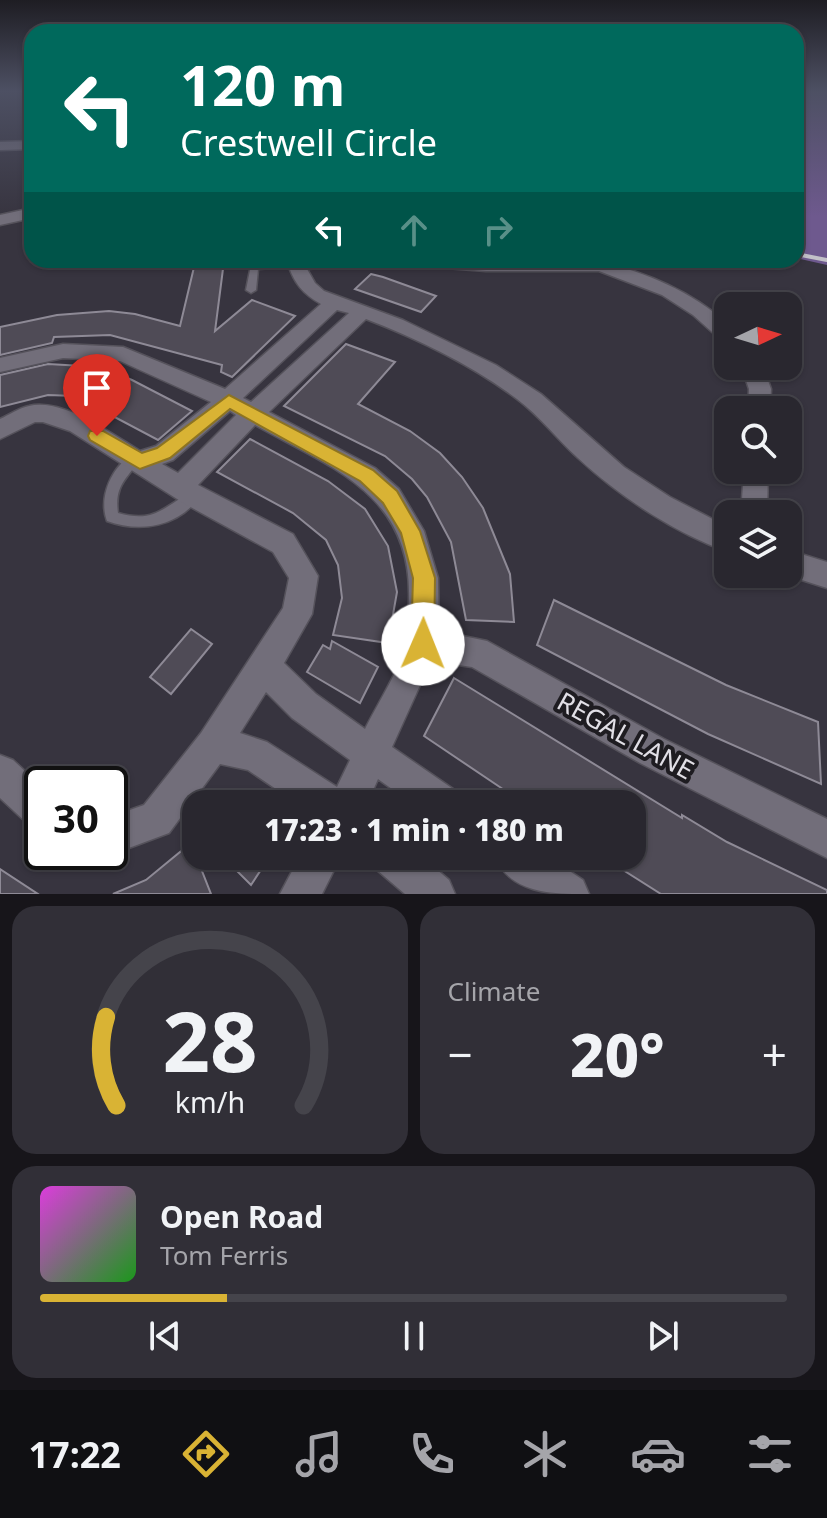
<!DOCTYPE html>
<html lang="en">
<head>
<meta charset="utf-8">
<style>
  body { margin:0; font-family:"Noto Sans",sans-serif; background:#312f37; color:#f1f3f6; height:100vh; display:flex; flex-direction:column; font-size:30px; white-space:nowrap }
  * { box-sizing:border-box; margin:0 }
  p { font-size:26px; color:#a5a5aa }
  .icon { flex:none; width:44px; height:44px; fill:none; stroke:currentColor; stroke-width:2; stroke-linecap:round; stroke-linejoin:round }
  .map { position:relative; height:894px; overflow:hidden }
  .sheet { display:flex; flex-direction:column; gap:12px; padding:12px; background:#17151a; flex:1 }
  .sheet>* { flex:none }
  .top-card { position:absolute; left:24px; top:24px; width:780px; height:244px; border-radius:24px; box-shadow:0 2px 6px #0004,0 0 0 2px #45444b; background:#00695c; color:#fff; overflow:hidden }
  .needle { width:52px; rotate:86deg }
  .buttons { position:absolute; left:714px; top:292px; display:grid; gap:16px }
  .buttons a { display:grid; place-items:center; width:88px; height:88px; border-radius:16px; background:#29272f; box-shadow:0 2px 6px #0004,0 0 0 2px #45444b; font-size:40px }
  .speed { position:absolute; left:24px; top:766px; display:flex; gap:16px; font-size:40px; font-weight:700; text-align:center }
  .speed>* { display:grid; place-content:center; width:104px; height:104px; border-radius:50%; background:#29272f; box-shadow:0 2px 6px #0004,0 0 0 2px #45444b; line-height:1 }
  .speed .limit { border:4px solid #111; border-radius:12px; background:#fff; color:#111 }
  .pin { position:absolute; display:grid; place-items:center; width:68px; height:68px; color:#fff; margin:-82px -34px; border-radius:50% 50% 50% 0; rotate:-45deg; box-shadow:0 0 8px #0007 }
  .pin .icon { rotate:45deg }
  .me { position:absolute; width:88px; margin:-44px; rotate:1deg; stroke-linejoin:round; filter:drop-shadow(0 0 6px #0008) }
  .turn { display:flex; align-items:center; gap:28px; height:168px; padding:0 24px; font-size:36px }
  .turn .icon { width:104px; height:104px; stroke-width:2.5 }
  .turn b { display:block; font-size:56px; line-height:68px }
  .lanes { display:flex; align-items:center; height:76px; padding:0 24px; background:#0003; justify-content:center; gap:40px; direction:ltr }
  .lanes .off { opacity:.35 }
  .big { font-size:60px; font-weight:800; line-height:1.1 }
  .sheet .tile { flex:1; display:flex; flex-direction:column; justify-content:center; gap:12px; min-width:0; padding:0 28px; border-radius:24px; background:#312f37 }
  .sheet .dial { align-items:center; gap:0 }
  .dial svg { height:208px; overflow:visible; fill:none; stroke:#45444b; stroke-width:7; stroke-linecap:round; text-anchor:middle }
  .dial text { fill:#f1f3f6; stroke:none }
  .song { display:flex; align-items:center; gap:24px }
  .cover { width:96px; height:96px; border-radius:12px; background:linear-gradient(135deg,hsl(300 70% 55%),hsl(120 70% 35%)) }
  .played { height:8px; border-radius:4px; background:linear-gradient(90deg,#d9b334 25%,#45444b 25%) }
  .keys { display:flex; justify-content:space-around; direction:ltr }
  .heat { display:flex; justify-content:space-between; align-items:center; font-size:44px; direction:ltr }
  .sheet .tiles { flex:1; display:grid; gap:12px; grid-template-columns:1fr 1fr }
  .tile:last-child { grid-column:span 2 }
  .trip { position:absolute; left:182px; top:790px; width:464px; height:80px; border-radius:24px; background:#29272f; box-shadow:0 2px 6px #0004,0 0 0 2px #45444b; font-weight:800; line-height:80px; text-align:center }
  .tabs { display:flex; height:128px; justify-content:space-around; align-items:center; background:#101013; color:#a5a5aa }
  .tabs .icon { width:56px; height:56px }
  .tabs .selected { color:#d9b334 }
  .tabs b { font-size:36px; color:#f1f3f6 }
  .map>svg:first-child { display:block }
  .forest { fill:#6e598e }
  .building { fill:#4f4b56; stroke:#8e8a96; stroke-width:2 }
  .lines { fill:none; stroke-linecap:round; stroke-linejoin:round }
  .service-casing { stroke:#55525b; stroke-width:3 }
  .minor-casing { stroke:#55525b; stroke-width:3 }
  .service { fill:#726e7a; fill-rule:evenodd }
  .minor { fill:#726e7a; fill-rule:evenodd }
  .rail { stroke:#c2c0c8; stroke-width:4 }
  .route { fill:#d9b334; stroke:#8d7422; stroke-width:2 }
  .labels { text-anchor:middle; dominant-baseline:central; stroke-width:8; stroke-linejoin:round; paint-order:stroke }
  .near-street-label { font-size:26px; fill:#e1dfe6; stroke:#1e1c21 }
</style>
</head>
<body>
<div class="map">
<svg width="827" height="894" viewBox="0 0 827 894">
  <rect width="100%" height="100%" fill="#37343f"/>
  <path class="forest" d="M796,92H827V265L796,258Z"/>
  <path class="building" d="M224,261L215,331L252,300L295,316L232,377L221,372L222,365L110,335L54,337L52,343L0,355V327L57,315L109,311L135,314L180,326L195,263Z
    M371,274L383,277L436,296L421,312L355,289Z
    M346,344L395,362L358,404L410,431L440,453L462,477L483,508L510,574L514,622L466,620L451,542L427,497L412,479L385,456L284,406Z
    M48,364L100,367L132,380L192,411L158,440L75,396L48,395L0,407V375Z
    M250,439L328,481L365,509L388,546L397,592L388,643L333,635L342,598L338,565L326,540L293,513L217,472Z
    M554,600L726,685L818,722L821,784L708,734L537,645Z
    M191,629L212,644L171,694L150,677Z
    M332,641L378,667L360,703L307,672L323,645L330,649Z
    M454,678L682,818V815L727,842L827,890V894H661L601,856H632V804H525L424,736Z
    M191,843L211,894H113L146,880Z
    M222,856H270L251,885Z
    M0,869L38,894H0Z"/>
  <g class="lines">
    <defs>
      <path id="service" d="M297,261L301,264L300,266L258,269L256,290L251,293L246,290L251,265Z
        M135,453L139,455L141,458C127,479 114,485 118,513C157,524 164,505 194,491L199,492L200,496C179,527 140,533 107,521C98,497 112,465 135,453Z"/>
      <path id="minor" d="M32,141V149L0,150V142Z
        M32,208V218L0,225V215Z
        M292,260L599,261C647,273 691,291 728,324V342L721,340L693,315L662,295L599,271H486L380,263L307,269L315,283L324,291L403,320L496,365L541,394L624,467L670,497L728,527V552C675,533 620,497 578,458C557,439 540,416 517,399C472,365 418,339 366,319L269,412L375,468L399,489L424,531L438,578L439,631L487,641L664,739L827,819V858L640,763L472,667L431,661L392,747L456,791L461,804H413L378,779L367,804H298L248,770L220,764L169,833L110,855L103,852H110V817L144,805L201,733L283,608L289,578L273,552L185,504L70,431L43,422H35L0,439V419C9,415 19,408 29,406C63,398 112,434 140,451L156,446L211,402L120,361L63,358L0,372V358L63,344L123,347L225,389L321,304C303,294 294,283 288,264ZM337,310L349,313L251,402L243,398ZM230,411L236,415L178,473L162,464L173,460ZM255,425C332,468 412,494 409,599C408,612 410,629 407,642C403,663 376,707 365,729L316,694L284,663L312,614L318,576L293,534L198,485ZM266,692L292,718L350,760L337,787L267,742L240,733Z
        M741,366H763L771,389L770,410H748L749,389Z
        M744,470H768L767,514H741Z
        M788,550L827,562V588L783,574H788Z
        M0,755L13,760L42,787V831L29,825L0,798Z
        M300,856H341L322,894H280Z
        M372,856H421L449,880L455,894H405L377,870Z
        M494,856H547L583,880L589,894C551,894 511,894 494,856Z"/>
    </defs>
    <use href="#service" class="service-casing"/>
    <use href="#minor" class="minor-casing"/>
    <use href="#service" class="service"/>
    <use href="#minor" class="minor"/>
    <path class="rail" d="M796,254L827,260"/>
  </g>
  <linearGradient id="sky" x2="0" y2="1"><stop stop-color="#1e1d23"/><stop offset="0.42" stop-color="#4d5063"/><stop offset="1" stop-color="#4d5063" stop-opacity="0"/></linearGradient>
  <rect width="827" height="217" fill="url(#sky)"/>
  <path class="route" d="M229,395L373,470L397,491L420,531L435,578L434,644L431,652L423,656L414,652L411,644L413,578L401,533L383,503L360,481L230,409L170,458L140,469L90,440L88,436L90,431H103L142,453L157,448Z"/>
  <g class="labels">
    <g class="near-street-label">
      <text transform="translate(626 735) rotate(29)">REGAL LANE</text>
    </g>
  </g>
</svg>
<div class="buttons">
<a><svg class="needle" viewBox="-14 -14 28 28"><path d="M0-13l5 13h-10z" fill="#e53935"/><path d="M0 13l5-13h-10z" fill="#a5a5aa"/></svg></a>
<a><svg class="icon" aria-label="search" viewBox="0 0 24 24"><circle cx="10" cy="10" r="6"/><path d="M15 15l6 6"/></svg></a>
<a><svg class="icon" aria-label="layers" viewBox="0 0 24 24"><path d="M12 4l9 5-9 5-9-5zM3 14l9 5 9-5"/></svg></a>
</div>
<div class="speed"><div class="limit">30</div></div>
<div class="pin" style="left:97px;top:436px;background:#d93025"><svg class="icon" aria-label="arrive" viewBox="0 0 24 24"><path d="M6 21V4h12l-3 4 3 4H6"/></svg></div>
<svg class="me" style="left:423px;top:644px" viewBox="-20 -20 40 40"><circle r="19" fill="#fff"/><path d="M0-13L10 11 0 6-10 11z" fill="#d9b334"/></svg>
<div class="trip">17:23 · 1 min · 180 m</div>
<div class="top-card">
<div class="turn"><svg class="icon" aria-label="left" viewBox="0 0 24 24"><path d="M17 20v-9H6M10 6l-5 5 5 5"/></svg><div><b>120 m</b>Crestwell Circle</div></div>
<div class="lanes"><svg class="icon" aria-label="left" viewBox="0 0 24 24"><path d="M17 20v-9H6M10 6l-5 5 5 5"/></svg><svg class="icon off" aria-label="ahead" viewBox="0 0 24 24"><path d="M12 20V5M6 11l6-6 6 6"/></svg><svg class="icon off" aria-label="right" viewBox="0 0 24 24"><path d="M7 20v-9h11M14 6l5 5-5 5"/></svg></div>
</div>
</div>
<section class="sheet">
<div class="tiles">
<div class="tile dial"><svg viewBox="0 0 100 80">
<path d="M14 69A42 42 0 1 1 86 69"/>
<path d="M14 69A42 42 0 0 1 10 35" stroke="#d9b334"/>
<text x="50" y="56" font-size="32" font-weight="700">28</text>
<text x="50" y="72" font-size="11">km/h</text>
</svg></div>
<div class="tile"><p>Climate</p>
<div class="heat"><a>−</a><b class="big">20°</b><a>+</a></div>
</div>
<div class="tile">
<div class="song"><i class="cover"></i><div><b>Open Road</b><p>Tom Ferris</p></div></div>
<div class="played"></div>
<div class="keys"><svg class="icon" aria-label="previous" viewBox="0 0 24 24"><path d="M18 5L8 12l10 7zM5 5v14"/></svg><svg class="icon" aria-label="pause" viewBox="0 0 24 24"><path d="M8 5v14M16 5v14"/></svg><svg class="icon" aria-label="next" viewBox="0 0 24 24"><path d="M6 5l10 7-10 7zM19 5v14"/></svg></div>
</div>
</div>
</section>
<nav class="tabs">
<b>17:22</b>
<svg class="icon selected" aria-label="directions" viewBox="0 0 24 24"><path d="M12 3l9 9-9 9-9-9zM9 14v-3h6M13 9l2 2-2 2"/></svg>
<svg class="icon" aria-label="music" viewBox="0 0 24 24"><path d="M9 18V5l10-2v13"/><circle cx="6" cy="18" r="3"/><circle cx="16" cy="16" r="3"/></svg>
<svg class="icon" aria-label="phone" viewBox="0 0 24 24"><path d="M5 4h4l2 5-3 2q2 4 5 5l2-3 5 2v4C11 20 4 13 5 4z"/></svg>
<svg class="icon" aria-label="climate" viewBox="0 0 24 24"><path d="M12 3v18M4 7l16 10M4 17L20 7"/></svg>
<svg class="icon" aria-label="car" viewBox="0 0 24 24"><path d="M5 17H2v-5l4-1 3-4h7l3 4 3 1v5h-3M9 17h6M6 11h13"/><circle cx="7" cy="17" r="2"/><circle cx="17" cy="17" r="2"/></svg>
<svg class="icon" aria-label="filters" viewBox="0 0 24 24"><path d="M4 7h16M4 17h16"/><circle cx="9" cy="7" r="2"/><circle cx="15" cy="17" r="2"/></svg>
</nav>
</body>
</html>
